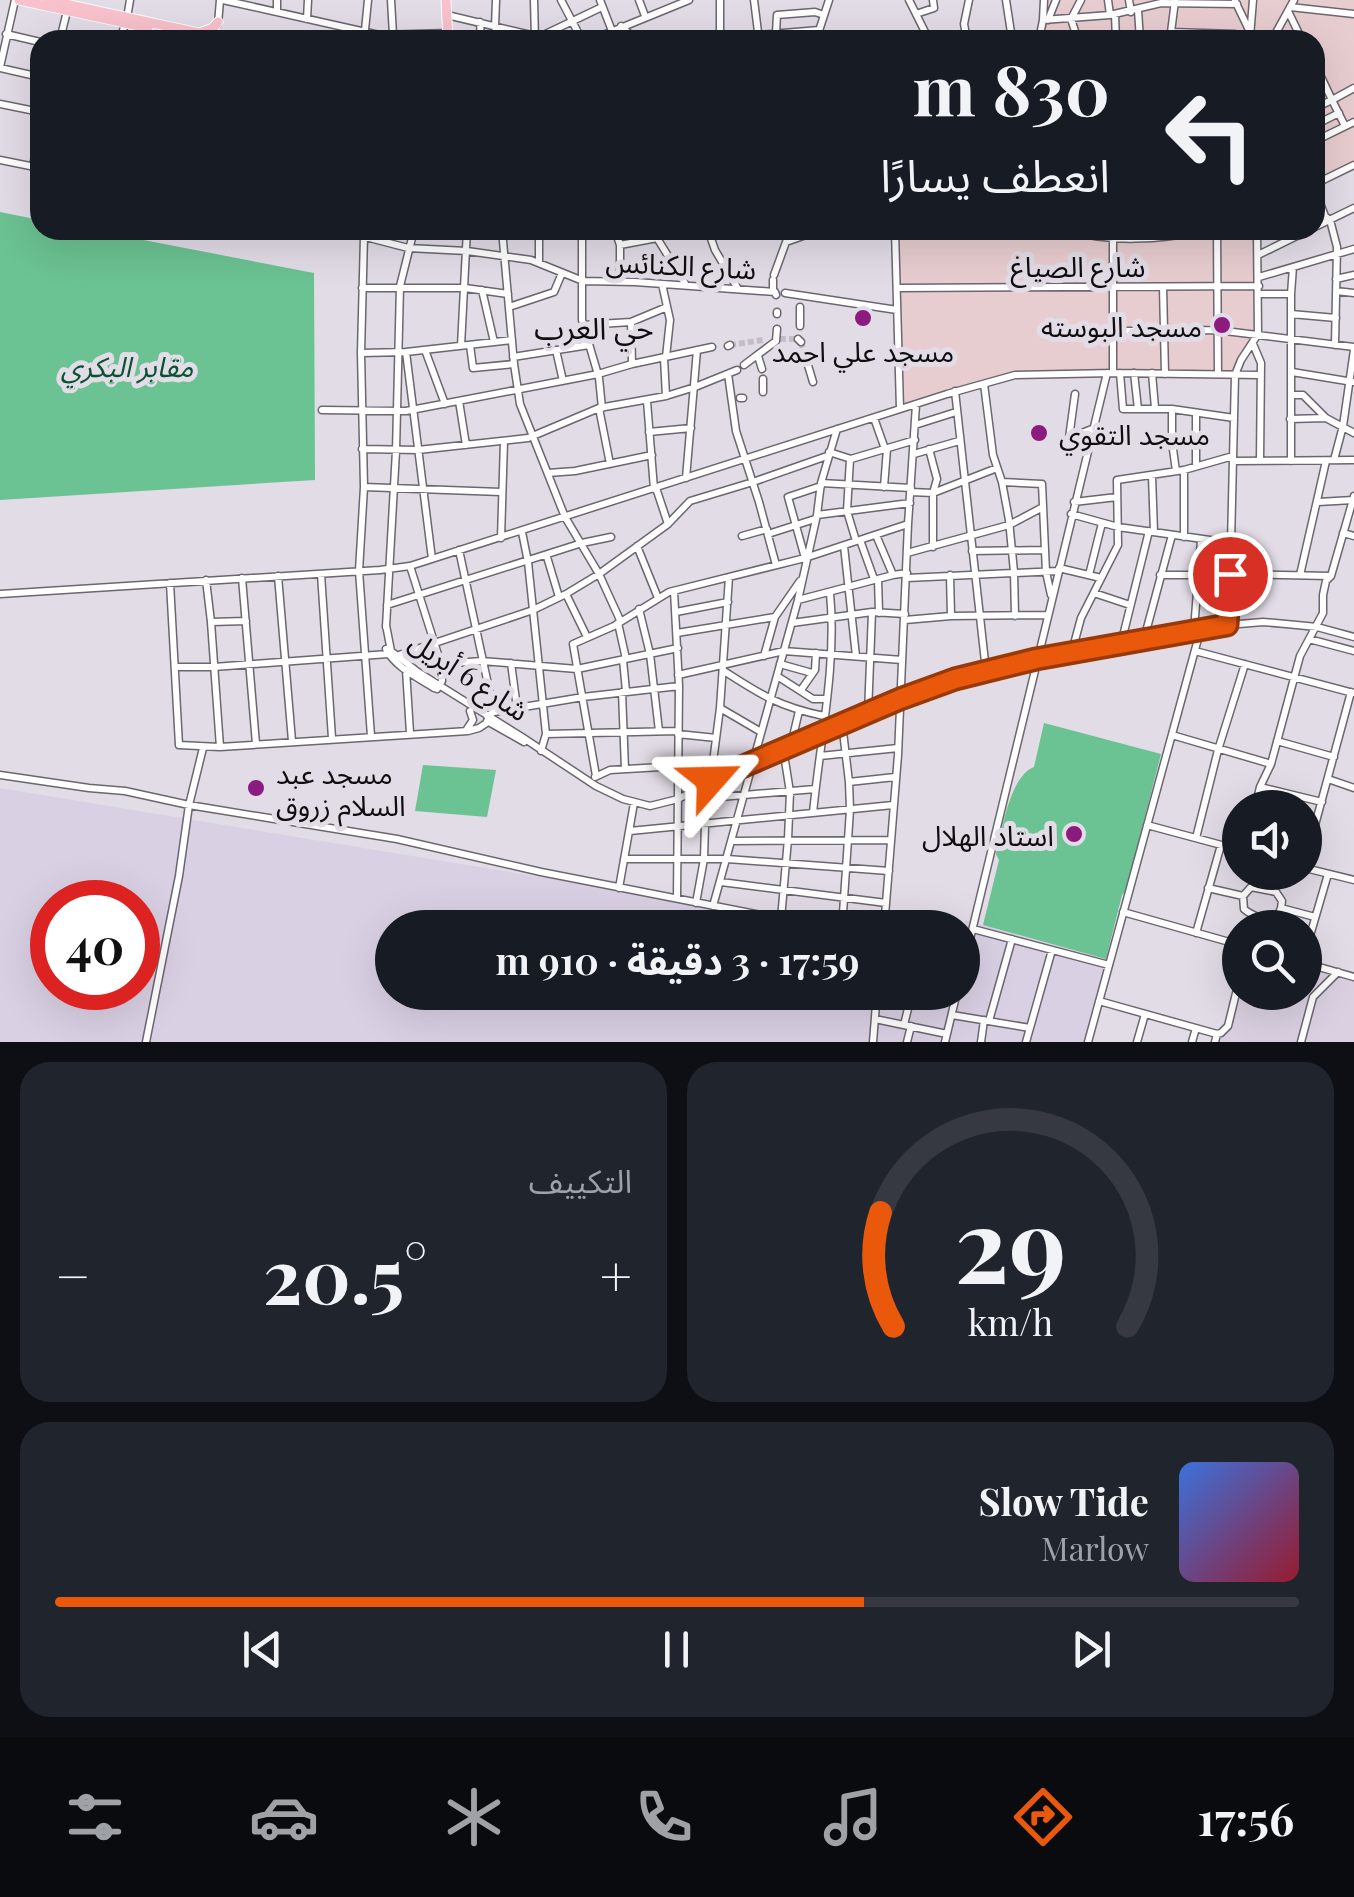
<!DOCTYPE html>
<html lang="ar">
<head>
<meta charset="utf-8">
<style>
  body { margin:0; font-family:"Playfair Display","Noto Sans Arabic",serif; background:#20242c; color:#f1f3f6; direction:rtl; height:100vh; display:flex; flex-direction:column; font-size:38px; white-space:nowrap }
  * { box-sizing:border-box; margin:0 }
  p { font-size:32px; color:#9ea1a6 }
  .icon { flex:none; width:55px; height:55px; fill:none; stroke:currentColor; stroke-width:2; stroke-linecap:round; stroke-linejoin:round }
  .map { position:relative; height:1042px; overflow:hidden; direction:ltr }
  .panel { display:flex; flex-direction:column; gap:20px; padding:20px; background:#0d0f14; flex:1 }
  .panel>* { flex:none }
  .top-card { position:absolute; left:30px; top:30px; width:1295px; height:210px; border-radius:30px; box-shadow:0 10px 40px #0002; direction:rtl; background:#171b24; color:#f1f3f6; overflow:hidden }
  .buttons { position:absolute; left:1222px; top:790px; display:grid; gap:20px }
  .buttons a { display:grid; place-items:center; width:100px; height:100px; border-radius:50%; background:#171b24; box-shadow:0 10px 40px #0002; font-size:50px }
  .speed { position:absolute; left:30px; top:880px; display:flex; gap:20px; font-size:50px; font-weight:700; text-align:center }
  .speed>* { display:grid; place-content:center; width:130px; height:130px; border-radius:50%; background:#171b24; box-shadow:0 10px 40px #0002; line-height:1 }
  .speed .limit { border:15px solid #d22; background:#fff; color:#111 }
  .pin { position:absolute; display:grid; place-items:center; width:85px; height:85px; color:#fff; margin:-42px; border:5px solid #fff; border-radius:50%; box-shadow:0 2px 10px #0007 }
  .me { position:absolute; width:110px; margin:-55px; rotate:65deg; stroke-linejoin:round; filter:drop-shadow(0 0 8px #0008) }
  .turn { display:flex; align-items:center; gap:35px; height:210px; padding:0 50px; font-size:45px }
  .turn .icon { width:130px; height:130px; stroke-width:2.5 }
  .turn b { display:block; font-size:70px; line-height:85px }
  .big { font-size:75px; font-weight:700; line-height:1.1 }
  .panel .widget { flex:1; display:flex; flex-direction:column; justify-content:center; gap:15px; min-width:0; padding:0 35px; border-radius:30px; background:#20242c }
  .panel .dial { align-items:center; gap:0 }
  .dial svg { height:260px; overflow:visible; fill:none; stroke:#363941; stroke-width:7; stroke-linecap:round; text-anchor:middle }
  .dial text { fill:#f1f3f6; stroke:none }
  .song { display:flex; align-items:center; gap:30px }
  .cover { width:120px; height:120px; border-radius:15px; background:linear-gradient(135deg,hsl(220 70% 55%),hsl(350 70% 35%)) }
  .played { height:10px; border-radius:5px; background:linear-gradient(90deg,#ea580c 65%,#363941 65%) }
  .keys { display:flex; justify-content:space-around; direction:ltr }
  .heat { display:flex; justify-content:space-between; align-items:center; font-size:55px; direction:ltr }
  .panel .tiles { flex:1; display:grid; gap:20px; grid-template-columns:1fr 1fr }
  .widget:last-child { grid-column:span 2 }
  .trip { position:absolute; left:375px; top:910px; width:605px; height:100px; border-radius:50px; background:#171b24; box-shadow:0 10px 40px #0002; font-weight:700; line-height:100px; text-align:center; direction:rtl }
  .tabs { display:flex; height:160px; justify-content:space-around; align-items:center; background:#090b0e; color:#9ea1a6 }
  .tabs .icon { width:70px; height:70px }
  .tabs .on { color:#ea580c }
  .tabs b { font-size:45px; color:#f1f3f6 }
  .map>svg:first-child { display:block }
  .commercial { fill:#e8cdd0 }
  .industrial { fill:#dad0e4; fill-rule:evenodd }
  .built { fill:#dad0e1 }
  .green { fill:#6bc292 }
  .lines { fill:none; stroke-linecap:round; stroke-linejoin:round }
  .minor-tunnel { stroke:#c2bdc6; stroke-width:6; stroke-dasharray:6 3; stroke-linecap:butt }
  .minor-casing { stroke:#6b666f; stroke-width:9 }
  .major-casing { stroke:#fff; stroke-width:11 }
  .minor { stroke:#fff; stroke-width:6 }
  .major { stroke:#f8c1cc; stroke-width:9 }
  .route-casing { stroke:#983908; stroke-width:25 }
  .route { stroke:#ea580c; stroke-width:18 }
  .poi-dot { fill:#8b1b7e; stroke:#e2dce6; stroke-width:4 }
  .labels { text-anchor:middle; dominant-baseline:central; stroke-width:10; stroke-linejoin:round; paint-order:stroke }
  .street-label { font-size:28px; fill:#0f0d10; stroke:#e2dce6 }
  .poi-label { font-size:28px; fill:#0f0d10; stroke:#e2dce6; text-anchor:end }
  .park-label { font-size:28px; font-style:italic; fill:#085333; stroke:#e2dce6 }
  .neighbourhood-label { font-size:30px; fill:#0f0d10; stroke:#e2dce6 }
</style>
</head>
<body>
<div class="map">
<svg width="1354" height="1042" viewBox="0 0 1354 1042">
  <rect width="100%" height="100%" fill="#e2dce6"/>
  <path class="commercial" d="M1046,0H1354V162L1315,182V40H1038Z
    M893,230H1259V338L1234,372L1030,373L898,411Z"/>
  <path class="industrial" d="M0,788L843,927L392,928V992H962V936L965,920L1106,959L1085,1042H0ZM52,902H138V988H52Z"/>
  <path class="built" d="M1305,963L1354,977V1042H1215L1228,1026L1240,977V992H1305Z"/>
  <path class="green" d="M0,212L40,220V230H92L314,273L315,480L0,500Z
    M1044,723L1161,754L1126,891L1122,895L1106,959L983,925L999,860L996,854C1002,830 1010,776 1034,767Z
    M423,765L496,770L487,817L415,811Z"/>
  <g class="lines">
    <path class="minor-tunnel" d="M780,339H798
      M801,342L807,362
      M730,345L763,340"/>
    <defs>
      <path id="minor" d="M223,0L379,35L448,33
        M391,0L393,35
        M496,0L495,27L499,40
        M534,0L535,39
        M561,0L582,40
        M600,0L612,31L613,40
        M639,0L645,16
        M754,0L759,40
        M909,0L929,40
        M1006,0L1012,39
        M1108,0L1110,15
        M1129,0L1131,12
        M1235,1L1249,30
        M1290,7L1354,14
        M1138,10L1140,40
        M277,11V0
        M1288,11L1302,40
        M916,14L934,8L933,0
        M447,15L535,36
        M1115,15L1116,40
        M127,18L130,0
        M307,19L308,0
        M1043,20L1110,15L1161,3L1237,4
        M1048,20L1056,0
        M480,22L481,40
        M218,24L220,0
        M621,26L636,40
        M1171,32L1235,34L1257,40
        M776,33L777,15L815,12L824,15
        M6,34L40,42
        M758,35L819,30
        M1250,37L1253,0
        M535,39L602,7
        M60,40L67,11
        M120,40L125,24
        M192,40V38
        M364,40L368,0
        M591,40L689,0
        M720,40V0
        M816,40L829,0
        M967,40L964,24L969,0
        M995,40H1039
        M1039,40L1043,20L1044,0
        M1078,40L1071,19L1081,0
        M1170,40L1175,1
        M1272,40L1294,0
        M1315,64L1332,100L1354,88
        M0,67L15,0
        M0,68L40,77
        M0,104L40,112
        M1315,108L1332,100L1345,126
        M1315,125L1339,113
        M1315,141L1354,122
        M0,160L40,168
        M33,166L40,133
        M1315,184L1354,165
        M1315,190L1325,216L1330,220L1337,247L1335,345
        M1315,227L1354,208
        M339,230L408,248L467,251L531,260L583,281L635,282L775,292L776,295
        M502,230L514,364L520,404L565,517L599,574L620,620
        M539,230V263
        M582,230V320L599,378L602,408
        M615,230L620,245V281
        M708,230L715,250L738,289
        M895,230L900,409
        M1067,230C1109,243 1161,240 1204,230
        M1217,230L1218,374
        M620,245L657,238L686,285
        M1258,255L1309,230
        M774,275L786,242L820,230
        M1259,277L1354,249
        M1336,279L1354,275
        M662,284L670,320L666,357
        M1163,287L1165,374
        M362,288H465L508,294
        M897,288L1259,286
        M482,290L494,342
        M1336,291L1354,293
        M773,292V280
        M785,293L897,310
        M1259,294H1291
        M509,307L554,292L562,273
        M800,307V326
        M777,312V314
        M1291,314L1336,318
        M631,322L632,364
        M583,325L631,322L667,307
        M1112,331L1217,330L1354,347
        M798,339L801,342
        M1253,344L1261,363L1260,460
        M470,345L473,368L514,364
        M461,346L467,230
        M728,346L730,345
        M425,350L445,404
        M556,350L563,381
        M406,352L432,559
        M361,353L364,236
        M758,356L762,369
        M513,357L589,345
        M664,358L666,396
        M807,362L813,382
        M744,365L776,341L777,329
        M1292,372L1353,382
        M1113,373V238
        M1120,373L1123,409H1172L1234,418
        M1134,373L1138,409
        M1152,373L1155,408
        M728,374L736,431L759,502L776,565
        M984,384L993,455L1002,482L1009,520L1014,572L1015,616
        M955,391L986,671
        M763,392V379
        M1075,394L1069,438L1092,429
        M1292,395H1303L1326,418L1354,433
        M740,398H743
        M459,401L466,445
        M647,401L654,489
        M599,408L610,464
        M1172,409V442L1176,471
        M322,410L406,411L598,374L632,364L712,347
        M1196,413V466
        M874,418L885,449
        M1290,419L1325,418
        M915,425L956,412
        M649,432L691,428
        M362,449L418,450L528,438L599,408L666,396L695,387L737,370
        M929,449L937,479L933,493V547
        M829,452L851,459L915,440
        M914,454L959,441
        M850,459L847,511L856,541
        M1334,460L1343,426L1354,350
        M1233,461L1354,460
        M1291,461V294L1293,267
        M548,473L575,471L652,455
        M1152,476L1154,532
        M686,478L697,350
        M1002,482L1042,484L1046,572L1051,595
        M821,483L911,488
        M364,487L501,492
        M884,487L887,449
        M656,488L668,524
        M911,492L933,493L997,468
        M1074,502L1117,497
        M1318,502L1353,500
        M1071,514L1118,527L1231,543
        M817,515L910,503
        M522,532L528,562L546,734L541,751
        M1343,533L1354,536
        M768,534L815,519
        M876,535L893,575
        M742,536L767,529
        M1184,537V470
        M501,538L504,441
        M860,540L874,579
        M637,546L658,598
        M844,546L856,656
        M459,550L494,712
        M972,551L1044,550
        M907,553L1009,525L1043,507
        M547,557L559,597
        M805,558L788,497L821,486
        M410,566L441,664L442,681L437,689
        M1059,568L1101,578
        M321,574L332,738
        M1230,574L1330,576
        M950,575L951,616
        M1089,575L1102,523
        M1160,575H1197
        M1300,575L1326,461
        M278,576L292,741
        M242,578L256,744
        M907,578L1058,571
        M878,579L879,613
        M206,580L211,622L220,747
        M170,583L179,745L220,747L468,731L479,728L491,720
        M674,591L679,686L677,898
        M1094,593L1130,605
        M0,594L380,570L410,566L947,394L1015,375L1113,373L1260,375
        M566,594L587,637
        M798,600L893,575L907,573
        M387,605L582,543L611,537
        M639,609L650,654L659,731
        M676,612L728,602
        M905,620L951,616L1047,615
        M211,622L246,621
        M618,623L626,659
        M792,623L872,612L905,614
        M386,625L391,651L418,672L522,737L596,786L623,799L650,806L678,799L752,761L900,699L955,679L1036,659L1227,625L1263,622L1286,624L1317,627L1354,637
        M1227,625L1231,543L1235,375L1241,360L1258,334L1257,230
        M386,627L396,451L400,286L414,230
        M1194,630L1201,540
        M677,633L775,617
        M1144,639L1172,535
        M1309,639L1354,651
        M1121,644L1149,531
        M386,649C395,667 417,677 434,688
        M1195,651L1353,693
        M1076,652L1074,644L1081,618L1118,545L1117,480L1184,470L1233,456
        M396,656L533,610L566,594L599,574L668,524L690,501L753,482L827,456
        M764,656L775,617L800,581
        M623,660L626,691
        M511,663L517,708
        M441,664L482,661L577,669L678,648
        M780,664L812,673
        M176,667H214L388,654
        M406,670L410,733
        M724,671C761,695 780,707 824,716
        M678,675L784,651L902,660
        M777,676L813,699H826
        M801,690L815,670L816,653
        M622,692L625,769
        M720,708L761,732
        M868,713L872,612
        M487,716L494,712L583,697L679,686
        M487,721L524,742
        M467,729L473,720L470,711
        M546,734L678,731
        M678,734L716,738
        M1172,735L1271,764
        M371,736L359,571L364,487L361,353L406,352L512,340
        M1277,741L1334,757
        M791,745L799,711
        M820,756L898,748
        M0,775L89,788L125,791L189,805L397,839L541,872L827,928
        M596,776L573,644L614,626L669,592L805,558L908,524
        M595,777L610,770L712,764
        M1328,779L1354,788
        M849,782L895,777
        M1260,787L1322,802
        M709,798L815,789
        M1255,808L1260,787L1271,764L1300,656L1323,613V595L1326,581L1331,576L1354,496
        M813,813C820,741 837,664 830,593
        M1147,825L1240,850
        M630,831L893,805
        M1196,838L1218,750L1245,664
        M732,841L891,840
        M624,859H727L889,871
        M1305,862L1351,692
        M1305,868L1354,880
        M721,882L886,903
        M619,888L634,803
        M1208,888L1243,896
        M1266,888L1270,872
        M1243,896L1244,909C1252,916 1266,921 1277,917L1281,908
        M1243,896L1251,887L1276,892L1282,901L1281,908
        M696,903L704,859L705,824L720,708L729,577
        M713,906L798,600L817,515L821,483L837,429
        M1281,908L1315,917
        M1123,912L1240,945
        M781,919L788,839L790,792L783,748
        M842,928L850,810L849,782L842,723
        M884,928L898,755L908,524L916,405
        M1254,928L1258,917
        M973,929L1109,965
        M1196,933L1221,845
        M1305,953L1328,874
        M1305,963L1354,977
        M962,972L1107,373
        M1099,1001L1217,1034
        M952,1015L1030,1028
        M875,1019L947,1034
        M989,1021L1012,939
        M904,1025L912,992
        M146,1042L179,876L189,805L203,748
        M873,1042L877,992
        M907,1042L911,1026
        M945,1042L957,992
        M981,1042L984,1020
        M1026,1042L1052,950
        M1088,1042L1201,628
        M1137,1042L1145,1014
        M1192,1042L1196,1028
        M1215,1042L1217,1034L1221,1033L1228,1026L1240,977
        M1301,1042L1313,997L1338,972"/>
      <path id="major" d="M19,0L148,28
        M47,0L231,40
        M446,0L448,40
        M200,33L213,28L218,22"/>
    </defs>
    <use href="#minor" class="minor-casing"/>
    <use href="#major" class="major-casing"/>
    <use href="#minor" class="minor"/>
    <use href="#major" class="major"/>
  </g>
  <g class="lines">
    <defs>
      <path id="route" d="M711,780L900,699L955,679L1036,659L1227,625L1230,574"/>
    </defs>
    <use href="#route" class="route-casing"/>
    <use href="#route" class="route"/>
  </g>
  <g class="poi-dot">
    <circle cx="863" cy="318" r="10"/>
    <circle cx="1222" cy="325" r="10"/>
    <circle cx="1039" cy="433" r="10"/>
    <circle cx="256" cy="788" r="10"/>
    <circle cx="1074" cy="834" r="10"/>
  </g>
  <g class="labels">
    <g class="street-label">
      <text transform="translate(681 264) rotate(3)">شارع الكنائس</text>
      <text x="1078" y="265">شارع الصياغ</text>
      <text transform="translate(470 675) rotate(34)">شارع 6 أبريل</text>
    </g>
    <g class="poi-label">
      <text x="1202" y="325">مسجد البوسته</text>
      <text x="863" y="350" text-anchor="middle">مسجد علي احمد</text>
      <text x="1059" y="433" text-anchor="start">مسجد التقوي</text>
      <text x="276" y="772" text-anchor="start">مسجد عبد<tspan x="276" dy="32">السلام زروق</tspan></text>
      <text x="1054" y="834">استاد الهلال</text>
    </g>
    <g class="park-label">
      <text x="127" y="365">مقابر البكري</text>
    </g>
    <g class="neighbourhood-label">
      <text x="594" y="327">حي العرب</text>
    </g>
  </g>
</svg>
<div class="buttons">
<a><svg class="icon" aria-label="sound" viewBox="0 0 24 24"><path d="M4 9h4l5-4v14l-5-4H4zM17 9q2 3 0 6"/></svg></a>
<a><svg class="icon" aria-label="search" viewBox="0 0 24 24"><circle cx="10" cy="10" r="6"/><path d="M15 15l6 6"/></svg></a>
</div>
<div class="speed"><div class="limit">40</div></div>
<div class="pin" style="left:1230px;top:574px;background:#d93025"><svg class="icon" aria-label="arrive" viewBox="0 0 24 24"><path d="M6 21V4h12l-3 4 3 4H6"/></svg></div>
<svg class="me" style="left:711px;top:780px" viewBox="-20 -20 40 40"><path d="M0-17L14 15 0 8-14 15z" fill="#ea580c" stroke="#fff" stroke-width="4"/></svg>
<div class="trip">17:59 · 3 دقيقة · 910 m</div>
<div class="top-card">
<div class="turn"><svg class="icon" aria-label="left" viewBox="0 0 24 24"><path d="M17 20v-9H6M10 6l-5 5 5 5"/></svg><div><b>830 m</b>انعطف يسارًا</div></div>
</div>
</div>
<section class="panel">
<div class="tiles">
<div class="widget dial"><svg viewBox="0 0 100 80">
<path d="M14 69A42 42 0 1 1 86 69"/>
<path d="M14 69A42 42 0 0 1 10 34" stroke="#ea580c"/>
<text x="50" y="56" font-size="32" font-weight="700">29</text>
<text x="50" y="72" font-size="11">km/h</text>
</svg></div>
<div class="widget"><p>التكييف</p>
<div class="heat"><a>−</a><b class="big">20.5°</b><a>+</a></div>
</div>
<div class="widget">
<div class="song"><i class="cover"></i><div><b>Slow Tide</b><p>Marlow</p></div></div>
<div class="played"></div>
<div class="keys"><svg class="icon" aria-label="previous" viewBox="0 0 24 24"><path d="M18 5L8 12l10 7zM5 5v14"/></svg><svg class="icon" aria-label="pause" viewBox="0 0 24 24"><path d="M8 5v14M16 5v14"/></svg><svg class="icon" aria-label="next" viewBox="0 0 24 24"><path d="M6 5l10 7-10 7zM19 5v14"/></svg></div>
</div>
</div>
</section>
<nav class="tabs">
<b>17:56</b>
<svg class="icon on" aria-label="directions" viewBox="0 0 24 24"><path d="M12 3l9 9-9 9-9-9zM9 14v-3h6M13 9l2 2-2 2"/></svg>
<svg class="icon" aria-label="music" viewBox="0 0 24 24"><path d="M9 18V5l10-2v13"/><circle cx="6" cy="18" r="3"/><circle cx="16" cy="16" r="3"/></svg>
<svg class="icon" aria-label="phone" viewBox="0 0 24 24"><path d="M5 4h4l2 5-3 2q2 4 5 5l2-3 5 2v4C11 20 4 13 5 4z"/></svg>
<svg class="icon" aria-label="climate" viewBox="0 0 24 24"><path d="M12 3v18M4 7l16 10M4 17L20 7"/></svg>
<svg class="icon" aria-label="car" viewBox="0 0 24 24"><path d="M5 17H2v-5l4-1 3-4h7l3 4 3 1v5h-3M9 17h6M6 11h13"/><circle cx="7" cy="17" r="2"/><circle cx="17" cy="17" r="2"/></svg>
<svg class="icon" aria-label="filters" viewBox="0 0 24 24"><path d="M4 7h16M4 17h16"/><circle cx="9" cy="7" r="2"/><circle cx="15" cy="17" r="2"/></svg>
</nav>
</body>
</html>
